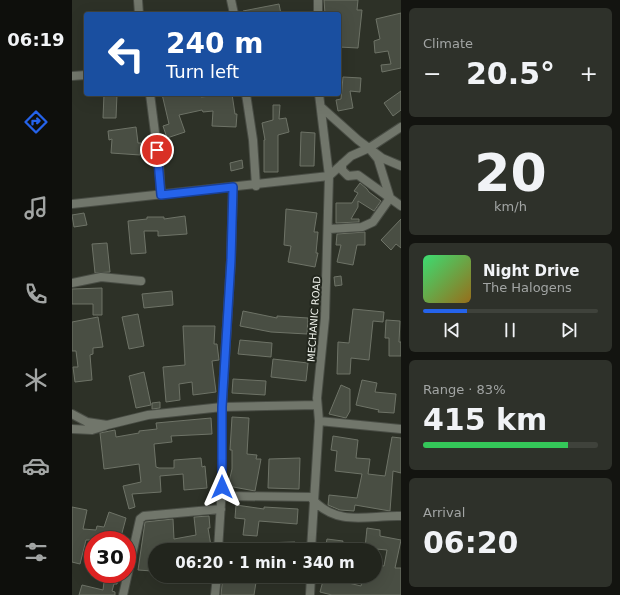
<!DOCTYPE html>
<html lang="en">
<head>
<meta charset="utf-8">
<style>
  body { margin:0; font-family:"DejaVu Sans",sans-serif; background:#2e312a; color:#f1f3f6; height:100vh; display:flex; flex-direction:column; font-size:15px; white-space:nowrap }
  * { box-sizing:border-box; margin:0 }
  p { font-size:13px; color:#a2a5a4 }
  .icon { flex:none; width:22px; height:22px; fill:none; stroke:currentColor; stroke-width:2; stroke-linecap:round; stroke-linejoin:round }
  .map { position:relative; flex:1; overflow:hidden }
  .drawer { display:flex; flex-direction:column; gap:8px; padding:8px; background:#131410; width:219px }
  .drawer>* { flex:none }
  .guide { position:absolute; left:12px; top:12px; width:257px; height:84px; border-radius:4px; box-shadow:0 4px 16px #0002,0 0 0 1px #3f423b; background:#1a4fa0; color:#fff; overflow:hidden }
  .speed { position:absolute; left:12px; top:531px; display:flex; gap:8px; font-size:20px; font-weight:700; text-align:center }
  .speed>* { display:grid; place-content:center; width:52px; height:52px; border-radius:50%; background:#22251d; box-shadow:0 4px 16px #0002,0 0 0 1px #3f423b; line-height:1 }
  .speed .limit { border:6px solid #d22; background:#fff; color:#111 }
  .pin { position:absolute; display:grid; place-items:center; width:34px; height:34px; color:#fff; margin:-17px; border:2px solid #fff; border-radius:50%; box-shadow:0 1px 4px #0007 }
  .me { position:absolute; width:44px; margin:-22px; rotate:0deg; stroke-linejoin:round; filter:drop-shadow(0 0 3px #0008) }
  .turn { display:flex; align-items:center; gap:14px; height:84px; padding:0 16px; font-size:18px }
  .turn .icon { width:52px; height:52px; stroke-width:2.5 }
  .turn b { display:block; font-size:28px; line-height:34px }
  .big { font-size:30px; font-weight:700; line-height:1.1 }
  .drawer .card { flex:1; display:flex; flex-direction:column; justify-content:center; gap:6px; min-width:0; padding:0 14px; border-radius:6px; background:#2e312a }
  .drawer .dial { align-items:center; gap:0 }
  .dial b { font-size:52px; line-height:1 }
  .song { display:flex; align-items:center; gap:12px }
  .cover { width:48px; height:48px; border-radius:6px; background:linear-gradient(135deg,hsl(140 70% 55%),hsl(40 70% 35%)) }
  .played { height:4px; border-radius:2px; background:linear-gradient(90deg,#2563eb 25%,#3f423b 25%) }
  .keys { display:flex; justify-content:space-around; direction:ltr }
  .heat { display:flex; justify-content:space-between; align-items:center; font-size:22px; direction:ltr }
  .charge { height:6px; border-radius:3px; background:linear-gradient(90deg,#34c759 83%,#3f423b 0) }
  .trip { position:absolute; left:76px; top:543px; width:234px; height:40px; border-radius:20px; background:#22251d; box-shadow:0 4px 16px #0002,0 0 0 1px #3f423b; font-weight:700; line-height:40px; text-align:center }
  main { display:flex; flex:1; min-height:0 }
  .tab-bar { display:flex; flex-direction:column; width:72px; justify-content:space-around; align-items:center; background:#0e0f0c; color:#a2a5a4 }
  .tab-bar .icon { width:28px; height:28px }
  .tab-bar .on { color:#2563eb }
  .tab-bar b { font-size:18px; color:#f1f3f6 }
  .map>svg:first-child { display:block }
  .building { fill:#494e43; stroke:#6e7367 }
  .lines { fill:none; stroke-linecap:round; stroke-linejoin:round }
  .minor-casing { stroke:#494d45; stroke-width:10 }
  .minor { stroke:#71766b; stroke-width:8 }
  .route-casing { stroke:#184099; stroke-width:10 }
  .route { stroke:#2563eb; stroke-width:7 }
  .labels { text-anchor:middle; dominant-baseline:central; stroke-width:4; stroke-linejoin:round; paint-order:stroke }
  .street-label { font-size:10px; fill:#eff2eb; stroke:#23271e }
</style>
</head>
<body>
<main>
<nav class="tab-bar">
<b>06:19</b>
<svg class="icon on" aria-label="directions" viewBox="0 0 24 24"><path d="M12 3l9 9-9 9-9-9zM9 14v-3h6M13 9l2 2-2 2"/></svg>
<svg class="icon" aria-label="music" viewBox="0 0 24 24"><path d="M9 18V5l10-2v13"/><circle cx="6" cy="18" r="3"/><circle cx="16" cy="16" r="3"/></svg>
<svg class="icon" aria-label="phone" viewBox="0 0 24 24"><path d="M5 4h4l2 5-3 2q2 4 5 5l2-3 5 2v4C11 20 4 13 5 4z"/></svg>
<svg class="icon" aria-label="climate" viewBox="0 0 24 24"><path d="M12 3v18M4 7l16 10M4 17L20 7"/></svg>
<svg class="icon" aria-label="car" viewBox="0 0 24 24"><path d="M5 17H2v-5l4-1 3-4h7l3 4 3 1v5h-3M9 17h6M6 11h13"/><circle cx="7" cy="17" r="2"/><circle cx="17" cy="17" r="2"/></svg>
<svg class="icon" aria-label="filters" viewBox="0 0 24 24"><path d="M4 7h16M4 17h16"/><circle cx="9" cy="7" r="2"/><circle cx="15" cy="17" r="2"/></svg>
</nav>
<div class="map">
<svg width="329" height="595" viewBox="0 0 329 595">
  <rect width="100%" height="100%" fill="#2d3127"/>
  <path class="building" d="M252,0H286L285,10H290L286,48L267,47V14H253Z
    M207,4L209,14H171V11Z
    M329,13V68L310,72L309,65L319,64L316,51L303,53L302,41L308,39L304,19Z
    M271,77L289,78L288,92L278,91L281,108L266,111L264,100L269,99Z
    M329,91V110L321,116L312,103Z
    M32,94H45L44,118H31Z
    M90,94H129V97L160,94L163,114H165L164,127L140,126L141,111L131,112L130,110L107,115L113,132L95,138L91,126L97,124Z
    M201,105H208L207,119L214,118L217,132L206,135V172H192V140H193L190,123L201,120Z
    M64,127L66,143H69L68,155L39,153L40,139L37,140L36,131Z
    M229,132L243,133L242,166H228Z
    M170,160L171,168L159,171L158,163Z
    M288,183L295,189L297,192L309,201L302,211L286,201V207L279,219H287V222L264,223V203H280L286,193L282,191Z
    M214,209L245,213L242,232H246L244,253H246L243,267L216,262L219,246L212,245Z
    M12,213L15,225L2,227L0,215Z
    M113,216L115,234L86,236V231H72L74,253L59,254L56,221L75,219V217H92V219Z
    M329,219V248L324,244L319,250L309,240Z
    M293,232V245H285L281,265L265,262L269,245H264L265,234Z
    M35,243L38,272L23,273L20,244Z
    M269,276L270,285L263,286L262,277Z
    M30,288V315H21V304H0V289Z
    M100,291L101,305L72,308L70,294Z
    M281,309L312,312L311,322L301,321L297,360L279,358L278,374H265L266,342L277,343Z
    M171,311L205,318V316L236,318L235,334L199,332L168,326Z
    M66,314L72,346L57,349L50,317Z
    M26,317L31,347L21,348V354L18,355L20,380L3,382L1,367H6L4,351H0V322Z
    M314,320L328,321L327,342H329V356H317V338H313Z
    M111,326H143L142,344H145L147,360L140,361L144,392L121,395L120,382L107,384L108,400L94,402L91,367L113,365Z
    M168,340L200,343L199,357L166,354Z
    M201,359L236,363L234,381L199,377Z
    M72,372L79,405L64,408L57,376Z
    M161,379L194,381L193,395L160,393Z
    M290,380L305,383L303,392L324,394L322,413L306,412L307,410L284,405Z
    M269,385L278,389V411L274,418L257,414Z
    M88,402V408L80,409V403Z
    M160,417L177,418L175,454L185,455L184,459H189L183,491L156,486L160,469V450H158Z
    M139,418L140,434L99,436L100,442L82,444L84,467L87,468H102V460L129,458L130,467L133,466L135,488L112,490L111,474L88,476L89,492L60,494L63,507L57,509L51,486L69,482L67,464L32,469L28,433L43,430L44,437L67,433V431L85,429L84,423Z
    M261,436L286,440L284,458L298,459L296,474L313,476L320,437L329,438V473L321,471L318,511L283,505L282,511L268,510L256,505L257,495L285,498L290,474L263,471L265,451L259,450Z
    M228,458L227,489L196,488L197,459Z
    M164,505L192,509V507L226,509L225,524L187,521L185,536L171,535L173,519L163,518Z
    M0,507L15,510L11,529L24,530L25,526L32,527L37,512L54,518L50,533L49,540H14L8,564L0,562Z
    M137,516L138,528H136L139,546L114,550H83L80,571L66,570L73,522L101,519L102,539L124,535L122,517Z
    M295,528L308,530V536L329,540L323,568H329V595H260L248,592L252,577L289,586L291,576H303V565L312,566L315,550L293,548Z
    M255,539L271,541L269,550H253Z
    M223,542V550H189V543Z
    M33,574H47L45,584H42L40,591L43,592V595H7L10,585L31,590Z
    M151,576H185L182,595H149Z"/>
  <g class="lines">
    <defs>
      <path id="minor" d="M66,0L67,14
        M159,0L162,14
        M246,0V14
        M0,76L14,75
        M78,94L87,164L89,195
        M174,94L181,140L184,186
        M249,107L286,140L310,158L329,166
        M270,164V170L276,176L286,175L329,206
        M0,204L257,176L247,94
        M257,229L290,227L301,222L318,198L306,159L297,148
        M0,283L29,277L69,281
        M0,414L15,422L35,425L76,415L150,407L245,405
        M247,421L329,429
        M0,429L20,430L33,426
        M149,496L241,497
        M241,500C267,527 296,515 329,516
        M146,550L150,487V407L159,260L161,187
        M239,550L247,421L245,398L253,318L257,176L279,156L297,148L329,127
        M51,595L68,519L72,516L149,509
        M143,595L145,576
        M238,595L239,576"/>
    </defs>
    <use href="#minor" class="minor-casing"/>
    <use href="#minor" class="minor"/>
  </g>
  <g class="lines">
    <defs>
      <path id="route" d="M85,150L89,195L161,187L159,260L150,407V487"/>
    </defs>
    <use href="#route" class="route-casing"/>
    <use href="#route" class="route"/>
  </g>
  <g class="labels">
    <g class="street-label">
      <text transform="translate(242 319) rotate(-86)">MECHANIC ROAD</text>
    </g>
  </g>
</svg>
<div class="speed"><div class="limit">30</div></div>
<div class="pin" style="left:85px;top:150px;background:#d93025"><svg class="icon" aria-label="arrive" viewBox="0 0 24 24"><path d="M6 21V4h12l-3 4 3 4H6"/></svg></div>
<svg class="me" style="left:150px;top:487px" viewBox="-20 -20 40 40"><path d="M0-17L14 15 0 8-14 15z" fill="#2563eb" stroke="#fff" stroke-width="4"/></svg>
<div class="trip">06:20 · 1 min · 340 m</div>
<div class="guide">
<div class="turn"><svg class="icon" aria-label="left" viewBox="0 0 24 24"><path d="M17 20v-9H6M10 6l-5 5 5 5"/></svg><div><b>240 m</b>Turn left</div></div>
</div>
</div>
<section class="drawer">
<div class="card"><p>Climate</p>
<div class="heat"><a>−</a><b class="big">20.5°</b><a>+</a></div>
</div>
<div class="card dial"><b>20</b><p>km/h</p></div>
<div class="card">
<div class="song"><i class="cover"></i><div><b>Night Drive</b><p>The Halogens</p></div></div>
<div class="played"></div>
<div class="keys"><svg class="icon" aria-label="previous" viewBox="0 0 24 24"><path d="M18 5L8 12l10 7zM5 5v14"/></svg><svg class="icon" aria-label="pause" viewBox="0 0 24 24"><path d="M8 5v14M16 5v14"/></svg><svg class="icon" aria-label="next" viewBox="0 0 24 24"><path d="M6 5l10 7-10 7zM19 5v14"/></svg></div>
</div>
<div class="card"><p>Range · 83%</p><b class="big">415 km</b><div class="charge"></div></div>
<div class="card"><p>Arrival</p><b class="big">06:20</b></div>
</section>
</main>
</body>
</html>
